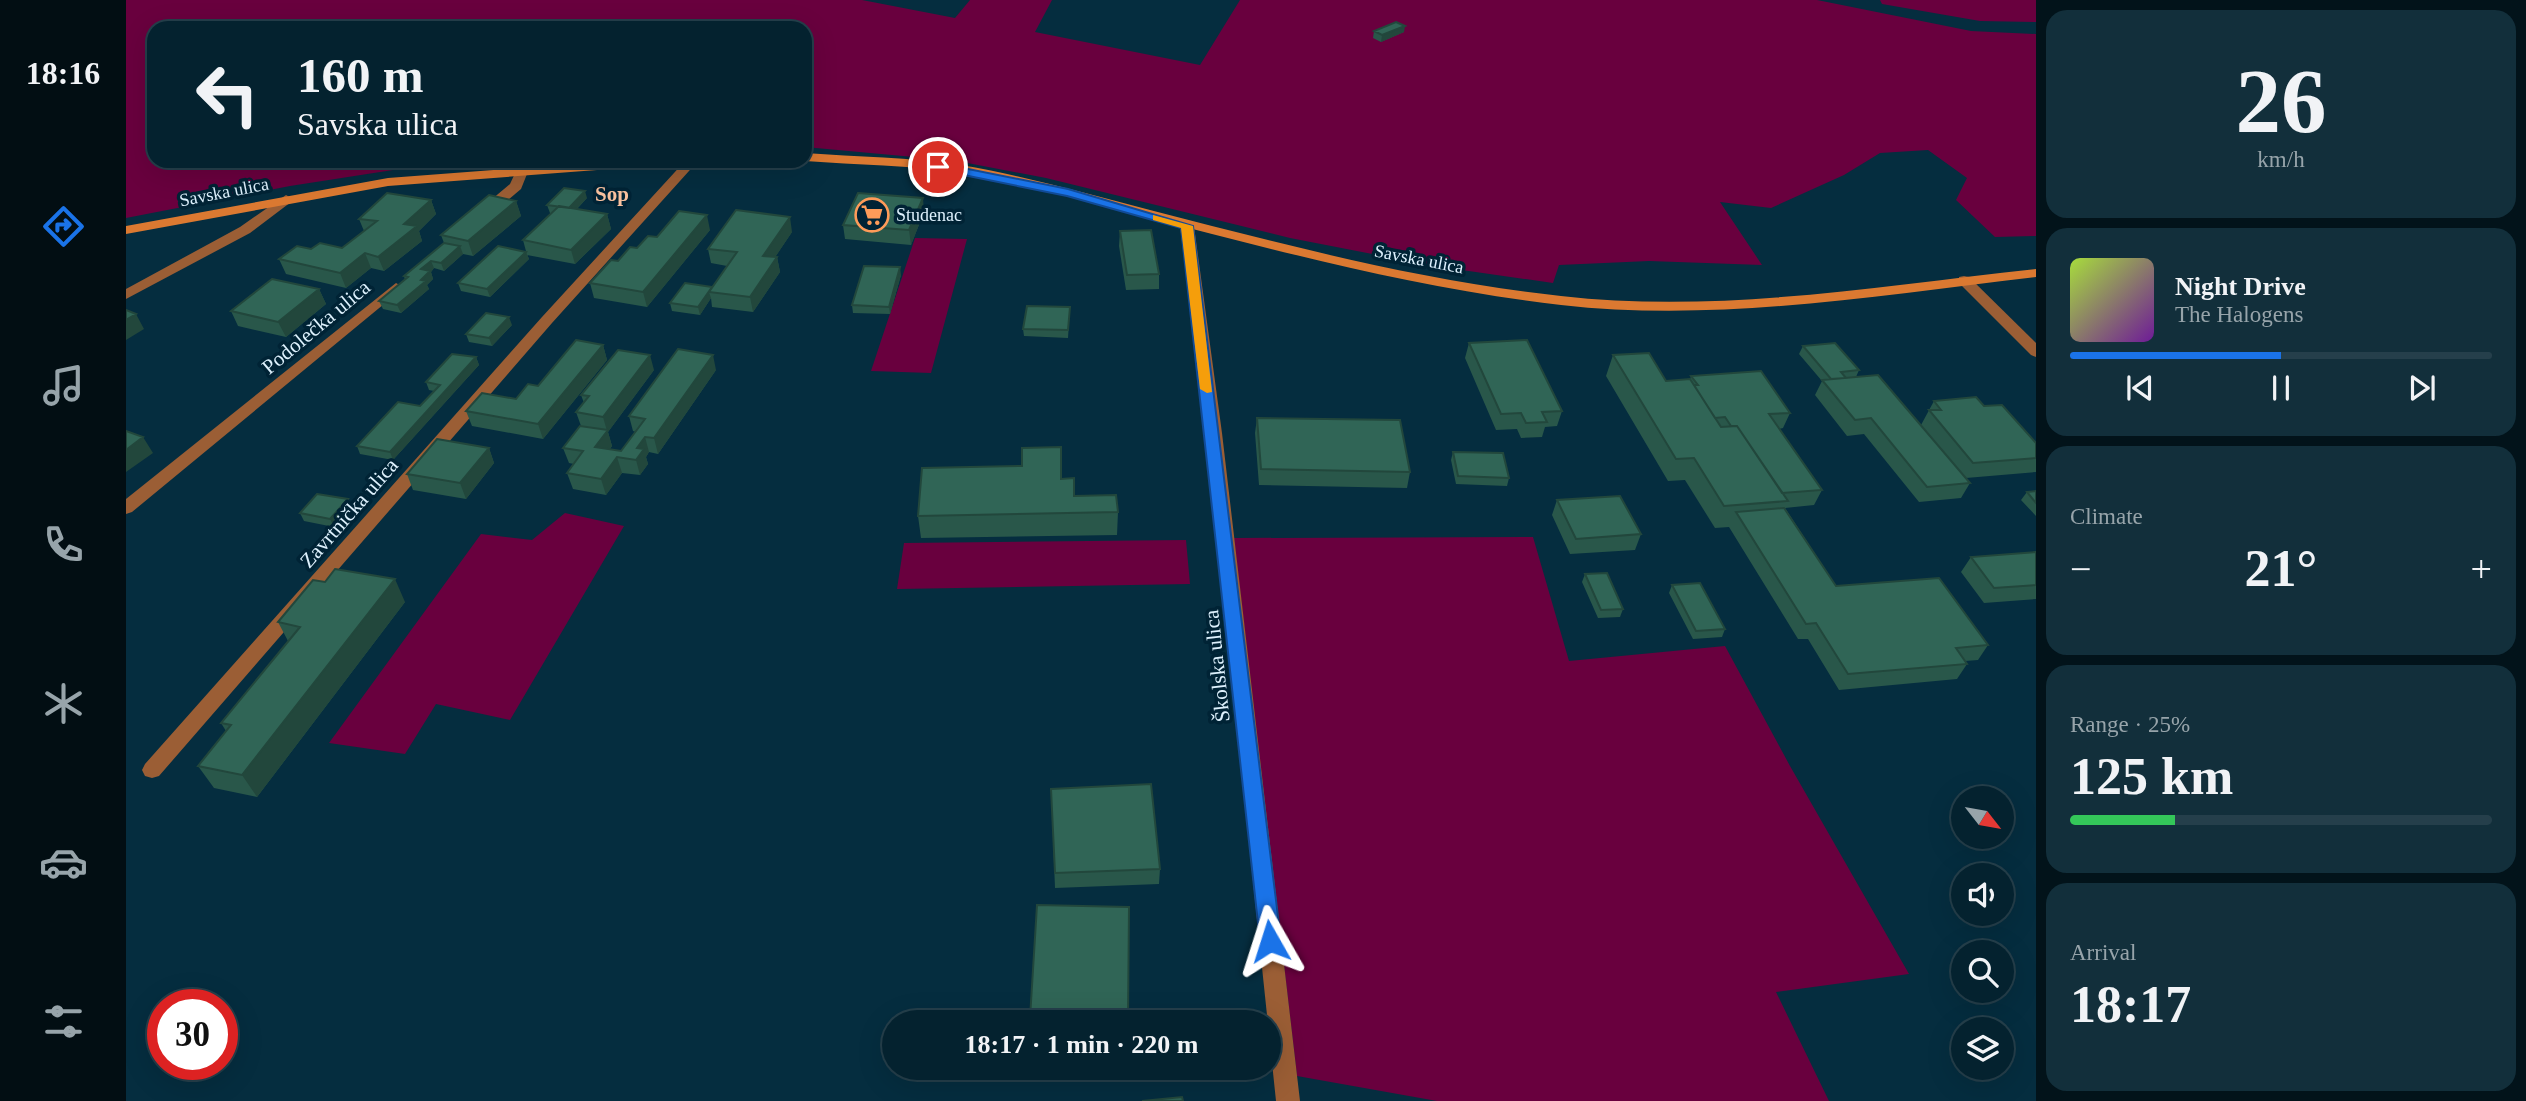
<!DOCTYPE html>
<html lang="en">
<head>
<meta charset="utf-8">
<style>
  body { margin:0; font-family:Georgia,serif; background:#122f3b; color:#f1f3f6; height:100vh; display:flex; flex-direction:column; font-size:26px; white-space:nowrap }
  * { box-sizing:border-box; margin:0 }
  p { font-size:23px; color:#97a4aa }
  .icon { flex:none; width:38px; height:38px; fill:none; stroke:currentColor; stroke-width:2; stroke-linecap:round; stroke-linejoin:round }
  .map { position:relative; flex:1; overflow:hidden }
  .side { display:flex; flex-direction:column; gap:10px; padding:10px; background:#02131a; width:490px }
  .side>* { flex:none }
  .top-card { position:absolute; left:21px; top:21px; width:665px; height:147px; border-radius:21px; box-shadow:0 7px 28px #0002,0 0 0 2px #253f4b; background:#04222f; color:#f1f3f6; overflow:hidden }
  .needle { width:46px; rotate:121deg }
  .fabs { position:absolute; left:1825px; top:786px; display:grid; gap:14px }
  .fabs a { display:grid; place-items:center; width:63px; height:63px; border-radius:50%; background:#04222f; box-shadow:0 7px 28px #0002,0 0 0 2px #253f4b; font-size:35px }
  .speed { position:absolute; left:21px; top:989px; display:flex; gap:14px; font-size:35px; font-weight:700; text-align:center }
  .speed>* { display:grid; place-content:center; width:91px; height:91px; border-radius:50%; background:#04222f; box-shadow:0 7px 28px #0002,0 0 0 2px #253f4b; line-height:1 }
  .speed .limit { border:10px solid #d22; background:#fff; color:#111 }
  .pin { position:absolute; display:grid; place-items:center; width:60px; height:60px; color:#fff; margin:-30px; border:4px solid #fff; border-radius:50%; box-shadow:0 2px 7px #0007 }
  .me { position:absolute; width:77px; margin:-38px; rotate:354deg; stroke-linejoin:round; filter:drop-shadow(0 0 5px #0008) }
  .turn { display:flex; align-items:center; gap:24px; height:147px; padding:0 35px; font-size:32px }
  .turn .icon { width:91px; height:91px; stroke-width:2.5 }
  .turn b { display:block; font-size:49px; line-height:60px }
  .big { font-size:52px; font-weight:700; line-height:1.1 }
  .side .tile { flex:1; display:flex; flex-direction:column; justify-content:center; gap:10px; min-width:0; padding:0 24px; border-radius:21px; background:#122f3b }
  .side .dial { align-items:center; gap:0 }
  .dial b { font-size:91px; line-height:1 }
  .song { display:flex; align-items:center; gap:21px }
  .cover { width:84px; height:84px; border-radius:10px; background:linear-gradient(135deg,hsl(80 70% 55%),hsl(280 70% 35%)) }
  .played { height:7px; border-radius:4px; background:linear-gradient(90deg,#1a73e8 50%,#253f4b 50%) }
  .keys { display:flex; justify-content:space-around; direction:ltr }
  .heat { display:flex; justify-content:space-between; align-items:center; font-size:38px; direction:ltr }
  .charge { height:10px; border-radius:5px; background:linear-gradient(90deg,#34c759 25%,#253f4b 0) }
  .trip { position:absolute; left:756px; top:1010px; width:399px; height:70px; border-radius:35px; background:#04222f; box-shadow:0 7px 28px #0002,0 0 0 2px #253f4b; font-weight:700; line-height:70px; text-align:center }
  main { display:flex; flex:1; min-height:0 }
  .tabs { display:flex; flex-direction:column; width:126px; justify-content:space-around; align-items:center; background:#020e13; color:#97a4aa }
  .tabs .icon { width:49px; height:49px }
  .tabs .current { color:#1a73e8 }
  .tabs b { font-size:32px; color:#f1f3f6 }
  .map>svg:first-child { display:block }
  .green { fill:#69003e }
  .lines { fill:none; stroke-linecap:round; stroke-linejoin:round }
  .lane { fill:#9b5e35; fill-rule:evenodd }
  .street { fill:#9b5e35; fill-rule:evenodd }
  .secondary { fill:#db7931; fill-rule:evenodd }
  .wall { fill:#29574a }
  .shaded-wall { fill:#22473c }
  .building { fill:#306556; stroke:#22473c; stroke-width:2 }
  .route { fill:#1a73e8; stroke:#114b97; stroke-width:2 }
  .slow { fill:#f59e0b }
  .labels { text-anchor:middle; dominant-baseline:central; stroke-width:7; stroke-linejoin:round; paint-order:stroke }
  .far-street-label { font-size:18px; fill:#ddf1fd; stroke:#002335 }
  .far-poi-label { font-size:18px; fill:#ddf1fd; stroke:#002335; text-anchor:start }
  .far-quarter-label { font-size:21px; font-weight:bold; fill:#fac29f; stroke:#002335 }
  .street-label { font-size:21px; fill:#ddf1fd; stroke:#002335 }
</style>
</head>
<body>
<main>
<nav class="tabs">
<b>18:16</b>
<svg class="icon current" aria-label="directions" viewBox="0 0 24 24"><path d="M12 3l9 9-9 9-9-9zM9 14v-3h6M13 9l2 2-2 2"/></svg>
<svg class="icon" aria-label="music" viewBox="0 0 24 24"><path d="M9 18V5l10-2v13"/><circle cx="6" cy="18" r="3"/><circle cx="16" cy="16" r="3"/></svg>
<svg class="icon" aria-label="phone" viewBox="0 0 24 24"><path d="M5 4h4l2 5-3 2q2 4 5 5l2-3 5 2v4C11 20 4 13 5 4z"/></svg>
<svg class="icon" aria-label="climate" viewBox="0 0 24 24"><path d="M12 3v18M4 7l16 10M4 17L20 7"/></svg>
<svg class="icon" aria-label="car" viewBox="0 0 24 24"><path d="M5 17H2v-5l4-1 3-4h7l3 4 3 1v5h-3M9 17h6M6 11h13"/><circle cx="7" cy="17" r="2"/><circle cx="17" cy="17" r="2"/></svg>
<svg class="icon" aria-label="filters" viewBox="0 0 24 24"><path d="M4 7h16M4 17h16"/><circle cx="9" cy="7" r="2"/><circle cx="15" cy="17" r="2"/></svg>
</nav>
<div class="map">
<svg width="1910" height="1101" viewBox="0 0 1910 1101">
  <rect width="100%" height="100%" fill="#052d3f"/>
  <path class="green" d="M0,0H736L829,18L844,0H926L909,32L1074,65L1114,0H1691L1845,31L1910,34V236L1869,237L1830,200L1841,178L1802,150L1754,153L1718,175L1645,208L1594,202L1636,265L1523,261L1433,265L1427,283L1308,266L1164,238L920,178L831,161L679,147V28H28V161H325L164,186L0,218Z
    M1754,0H1910V22L1854,21L1756,4Z
    M789,238L841,239L805,373L745,371Z
    M439,513L498,526L384,720L310,704L279,754L203,743L355,534L406,540Z
    M1407,537L1443,661L1599,646L1664,766L1783,974L1650,992L1703,1101H1311L1171,1076L1108,538Z
    M1060,540L1064,584L771,589L778,543Z"/>
  <g class="lines">
    <path class="lane" d="M1838,276L1843,277L1910,343V357L1905,355L1833,283V277Z"/>
    <path class="street" d="M559,161H572L426,323L33,776L26,778L19,776L16,770L19,764L416,317Z
      M397,165L403,169L395,189L363,216H353V210L384,184L391,169Z
      M160,195L167,199L165,202L124,233L0,299V289L114,227Z
      M1061,222L1068,226L1096,433L1174,1101H1150L1080,433L1054,226Z
      M270,283L277,287L275,290L6,512L0,514V499Z"/>
    <path class="secondary" d="M679,153C731,157 784,157 835,165C899,176 962,194 1024,210C1160,245 1295,281 1435,296C1593,314 1753,286 1910,269V277C1754,295 1593,323 1435,305C1295,289 1160,253 1024,218C962,202 899,184 835,173C784,165 731,165 679,161Z
      M487,161H543L537,165L262,186L0,234V226L262,178Z"/>
  </g>
  <path class="wall" d="M1248,31L1278,32L1255,42L1247,38Z
    M461,198L451,209L481,214L485,229L449,264L401,255L397,240L426,213H424L421,205Z
    M305,200L310,214L293,231L296,241L258,271L245,268L220,288L160,274L153,259L185,249L216,248L238,231L233,219Z
    M390,201L395,216L347,256L337,254L318,271L308,268L305,272L307,279L301,285L303,289L275,313L257,309L253,301L279,280L278,276L318,243L315,235Z
    M798,212L785,245L719,239L717,225Z
    M584,230L521,307L468,298L464,283L511,248L531,237Z
    M994,231L1033,274V289L1000,290L993,246Z
    M666,232L649,257H651L654,272L627,312L586,307L585,298L574,315L546,311L544,303L586,288L601,266L585,263L582,249Z
    M400,252L403,259L364,297L335,291L332,283Z
    M775,275L764,314L727,313L726,305Z
    M193,289L200,304L160,337L112,326L105,311Z
    M944,307L942,338L898,336L897,329Z
    M386,325L366,346L343,342L340,334Z
    M1343,343L1436,411L1431,426L1419,427L1416,437L1395,438L1391,429L1370,430L1339,358Z
    M477,345L481,360L417,439L346,426L340,411L390,399Z
    M1677,346L1733,370L1730,377L1795,425L1808,401L1858,406L1910,443V472L1840,478L1844,483L1835,498L1793,502L1738,434L1721,436L1689,395L1696,381L1673,354Z
    M1487,355L1540,381L1564,380L1565,376L1664,413L1657,428L1653,429L1696,490L1688,505L1659,508L1710,586L1862,645L1852,660L1839,661L1841,664L1831,679L1713,690L1682,639H1672L1603,527L1589,528L1559,480L1542,481L1480,376Z
    M350,357L353,365L267,460L234,454L231,446L294,406L308,391L303,390L300,382Z
    M528,370L482,432L486,446L484,449L495,451L510,432L507,431L503,416L590,370L532,454L523,452L520,457L522,464L514,475L496,473L480,495L447,489L441,473L448,464L443,463L437,448L455,426L450,412L458,403L455,395Z
    M1131,418L1284,472L1281,488L1133,485L1129,433Z
    M363,448L368,463L340,499L287,490L281,474Z
    M1327,452L1383,478L1381,486L1330,484L1325,460Z
    M935,479L948,496L992,512L991,535L795,538L792,516Z
    M1910,491V516L1895,500L1901,492Z
    M222,499L226,507L208,527L178,521L174,513Z
    M1431,500L1515,534L1509,550L1444,554L1426,515Z
    M1910,552V599L1858,603L1835,572L1845,557Z
    M1459,574L1497,609L1494,617L1472,618L1456,582Z
    M1546,585L1599,629L1596,637L1567,639L1543,593Z
    M279,602L131,797L88,788L72,766L100,731L95,723L162,641L152,622Z
    M925,789L1034,869L1033,884L929,888Z
    M1003,907L1002,1022H904V1018Z"/>
  <path class="shaded-wall" d="M1279,26L1278,32L1255,42L1256,35Z
    M459,191L461,198L444,216L442,209Z
    M797,198L798,212L785,245L783,230Z
    M305,200L310,214L293,231L296,241L258,271L252,257L278,224Z
    M390,201L395,216L347,256L342,241Z
    M481,214L485,229L449,264L445,250Z
    M581,215L584,230L521,307L517,292Z
    M664,217L666,232L640,271L637,256Z
    M334,246L337,254L318,271L315,263Z
    M400,252L403,259L364,297L361,289Z
    M239,253L245,268L220,288L214,273Z
    M651,257L654,272L627,312L624,297Z
    M305,261L308,268L305,272L307,279L301,285L303,289L275,313L271,305L295,280V269Z
    M774,267L775,275L764,314L763,307Z
    M586,287L583,292L585,298L574,315L572,307Z
    M193,289L200,304L160,337L152,322Z
    M10,314L18,329L0,340V320Z
    M383,317L386,325L366,346L363,338Z
    M477,345L481,360L417,439L412,424Z
    M524,355L528,370L482,432L486,446L474,462L469,447L481,431L477,417Z
    M587,355L590,370L532,454L528,438Z
    M350,357L353,365L267,460L264,452Z
    M17,437L27,453L0,472V450Z
    M519,437L523,452L520,457L522,464L514,475L510,460L511,448Z
    M363,448L368,463L340,499L334,483Z
    M491,457L496,473L480,495L475,479Z
    M222,499L226,507L208,527L204,519Z
    M269,579L279,602L131,797L116,775Z"/>
  <path class="building" d="M1270,22L1279,26L1256,35L1248,31Z
    M438,188L459,191L443,208L421,205Z
    M261,193L305,200L278,224L291,226L252,257L239,253L214,273L153,259L171,246L185,249L194,243L216,248L251,221L233,219Z
    M732,193L797,198L783,230L717,225Z
    M363,195L390,201L342,241L315,235Z
    M433,206L481,214L445,250L397,240Z
    M610,210L664,217L637,256L651,257L624,297L583,292L611,252L582,249Z
    M553,211L581,215L517,292L464,283L485,260L492,261L504,247L511,248L522,236L531,237Z
    M1025,230L1033,274L1001,275L994,231Z
    M318,243L334,246L315,263L305,261L295,269L304,271L295,280L300,281L271,305L253,301L282,277L278,276Z
    M372,246L400,252L361,289L332,283Z
    M738,266L774,267L763,307L726,305Z
    M146,279L193,289L152,322L105,311Z
    M559,283L586,287L572,307L544,303Z
    M901,306L944,307L942,330L897,329Z
    M0,310L10,314L0,320Z
    M360,313L383,317L363,338L340,334Z
    M450,340L477,345L412,424L340,411L356,393L390,399L402,384L412,386Z
    M1401,340L1436,411L1416,412L1421,422L1400,423L1395,413L1375,414L1343,343Z
    M1709,343L1733,370L1715,372L1720,378L1705,379L1677,346Z
    M552,349L587,355L528,438L519,437L511,448L518,449L510,460L491,457L475,479L441,473L457,451L437,448L454,426L482,430L469,447L495,451L519,419L503,416Z
    M492,350L524,355L477,417L450,412L463,396L455,395Z
    M1523,353L1540,381L1564,379L1595,427L1611,426L1662,501L1598,506L1568,458L1550,459L1487,355Z
    M326,354L350,357L264,452L231,446L272,402L294,406L314,385L300,382Z
    M1635,371L1664,413L1643,414L1696,490L1656,493L1611,426H1605L1599,417L1589,418L1568,385H1572L1565,376Z
    M1752,375L1844,483L1801,487L1745,418L1729,420L1696,380Z
    M1850,397L1858,406L1876,405L1910,443V458L1847,463L1803,410H1815L1808,401Z
    M1131,418L1274,420L1284,472L1135,469Z
    M0,431L17,437L0,450Z
    M311,439L363,448L334,483L281,474Z
    M935,447V479L948,478V496L990,495L992,512L792,516L796,468L896,466V448Z
    M1327,452L1377,453L1383,478L1332,476Z
    M1910,491V503L1901,492Z
    M191,494L222,499L204,519L174,513Z
    M1494,496L1515,534L1450,539L1431,500Z
    M1658,508L1710,586L1813,578L1862,645L1830,648L1841,664L1722,674L1690,623L1680,624L1610,512Z
    M1910,552V585L1868,588L1845,557Z
    M209,569L269,579L116,775L72,766L105,725L95,723L174,627L152,622L187,580L199,582Z
    M1481,573L1497,609L1475,610L1459,574Z
    M1574,583L1599,629L1570,631L1546,585Z
    M1025,784L1034,869L929,873L925,789Z
    M911,905L1003,907L1002,1020L904,1018Z
    M1056,1097L1057,1101H1016Z"/>
  <path class="route" d="M812,163L942,189L1067,226L1155,941L1152,947L1144,950L1137,947L1134,941L1055,228L941,196L808,169L807,167Z"/>
  <path class="slow" d="M1027,215L1067,226L1086,392L1081,393L1074,389L1055,228L1027,220Z"/>
  <defs>
    <symbol id="supermarket-ring" viewBox="-11 -11 22 22"><circle r="9.5" fill="#002335" stroke="#fe9b59" stroke-width="1.5"/><path d="M-6-5.5h2.5l.6 2H6L4.5 2H-2.5L-4.4-4H-6ZM-1.5 3.2a1.3 1.3 0 1 0 .1 0ZM3 3.2a1.3 1.3 0 1 0 .1 0Z" fill="#fe9b59"/></symbol>
  </defs>
  <g fill-rule="evenodd">
    <use href="#supermarket-ring" x="727" y="196" width="38" height="38"/>
  </g>
  <g class="labels">
    <g class="far-street-label">
      <text transform="translate(98 192) rotate(-11)">Savska ulica</text>
      <text transform="translate(1293 259) rotate(11)">Savska ulica</text>
    </g>
    <g class="far-poi-label">
      <text x="770" y="215">Studenac</text>
    </g>
    <g class="far-quarter-label">
      <text x="486" y="194">Sop</text>
    </g>
    <g class="street-label">
      <text transform="translate(190 327) rotate(-40)">Podolečka ulica</text>
      <text transform="translate(223 513) rotate(-49)">Zavrtnička ulica</text>
      <text transform="translate(1091 666) rotate(-96)">Školska ulica</text>
    </g>
  </g>
</svg>
<div class="fabs">
<a><svg class="needle" viewBox="-14 -14 28 28"><path d="M0-13l5 13h-10z" fill="#e53935"/><path d="M0 13l5-13h-10z" fill="#97a4aa"/></svg></a>
<a><svg class="icon" aria-label="sound" viewBox="0 0 24 24"><path d="M4 9h4l5-4v14l-5-4H4zM17 9q2 3 0 6"/></svg></a>
<a><svg class="icon" aria-label="search" viewBox="0 0 24 24"><circle cx="10" cy="10" r="6"/><path d="M15 15l6 6"/></svg></a>
<a><svg class="icon" aria-label="layers" viewBox="0 0 24 24"><path d="M12 4l9 5-9 5-9-5zM3 14l9 5 9-5"/></svg></a>
</div>
<div class="speed"><div class="limit">30</div></div>
<div class="pin" style="left:812px;top:167px;background:#d93025"><svg class="icon" aria-label="arrive" viewBox="0 0 24 24"><path d="M6 21V4h12l-3 4 3 4H6"/></svg></div>
<svg class="me" style="left:1144px;top:941px" viewBox="-20 -20 40 40"><path d="M0-17L14 15 0 8-14 15z" fill="#1a73e8" stroke="#fff" stroke-width="4"/></svg>
<div class="trip">18:17 · 1 min · 220 m</div>
<div class="top-card">
<div class="turn"><svg class="icon" aria-label="left" viewBox="0 0 24 24"><path d="M17 20v-9H6M10 6l-5 5 5 5"/></svg><div><b>160 m</b>Savska ulica</div></div>
</div>
</div>
<section class="side">
<div class="tile dial"><b>26</b><p>km/h</p></div>
<div class="tile">
<div class="song"><i class="cover"></i><div><b>Night Drive</b><p>The Halogens</p></div></div>
<div class="played"></div>
<div class="keys"><svg class="icon" aria-label="previous" viewBox="0 0 24 24"><path d="M18 5L8 12l10 7zM5 5v14"/></svg><svg class="icon" aria-label="pause" viewBox="0 0 24 24"><path d="M8 5v14M16 5v14"/></svg><svg class="icon" aria-label="next" viewBox="0 0 24 24"><path d="M6 5l10 7-10 7zM19 5v14"/></svg></div>
</div>
<div class="tile"><p>Climate</p>
<div class="heat"><a>−</a><b class="big">21°</b><a>+</a></div>
</div>
<div class="tile"><p>Range · 25%</p><b class="big">125 km</b><div class="charge"></div></div>
<div class="tile"><p>Arrival</p><b class="big">18:17</b></div>
</section>
</main>
</body>
</html>
